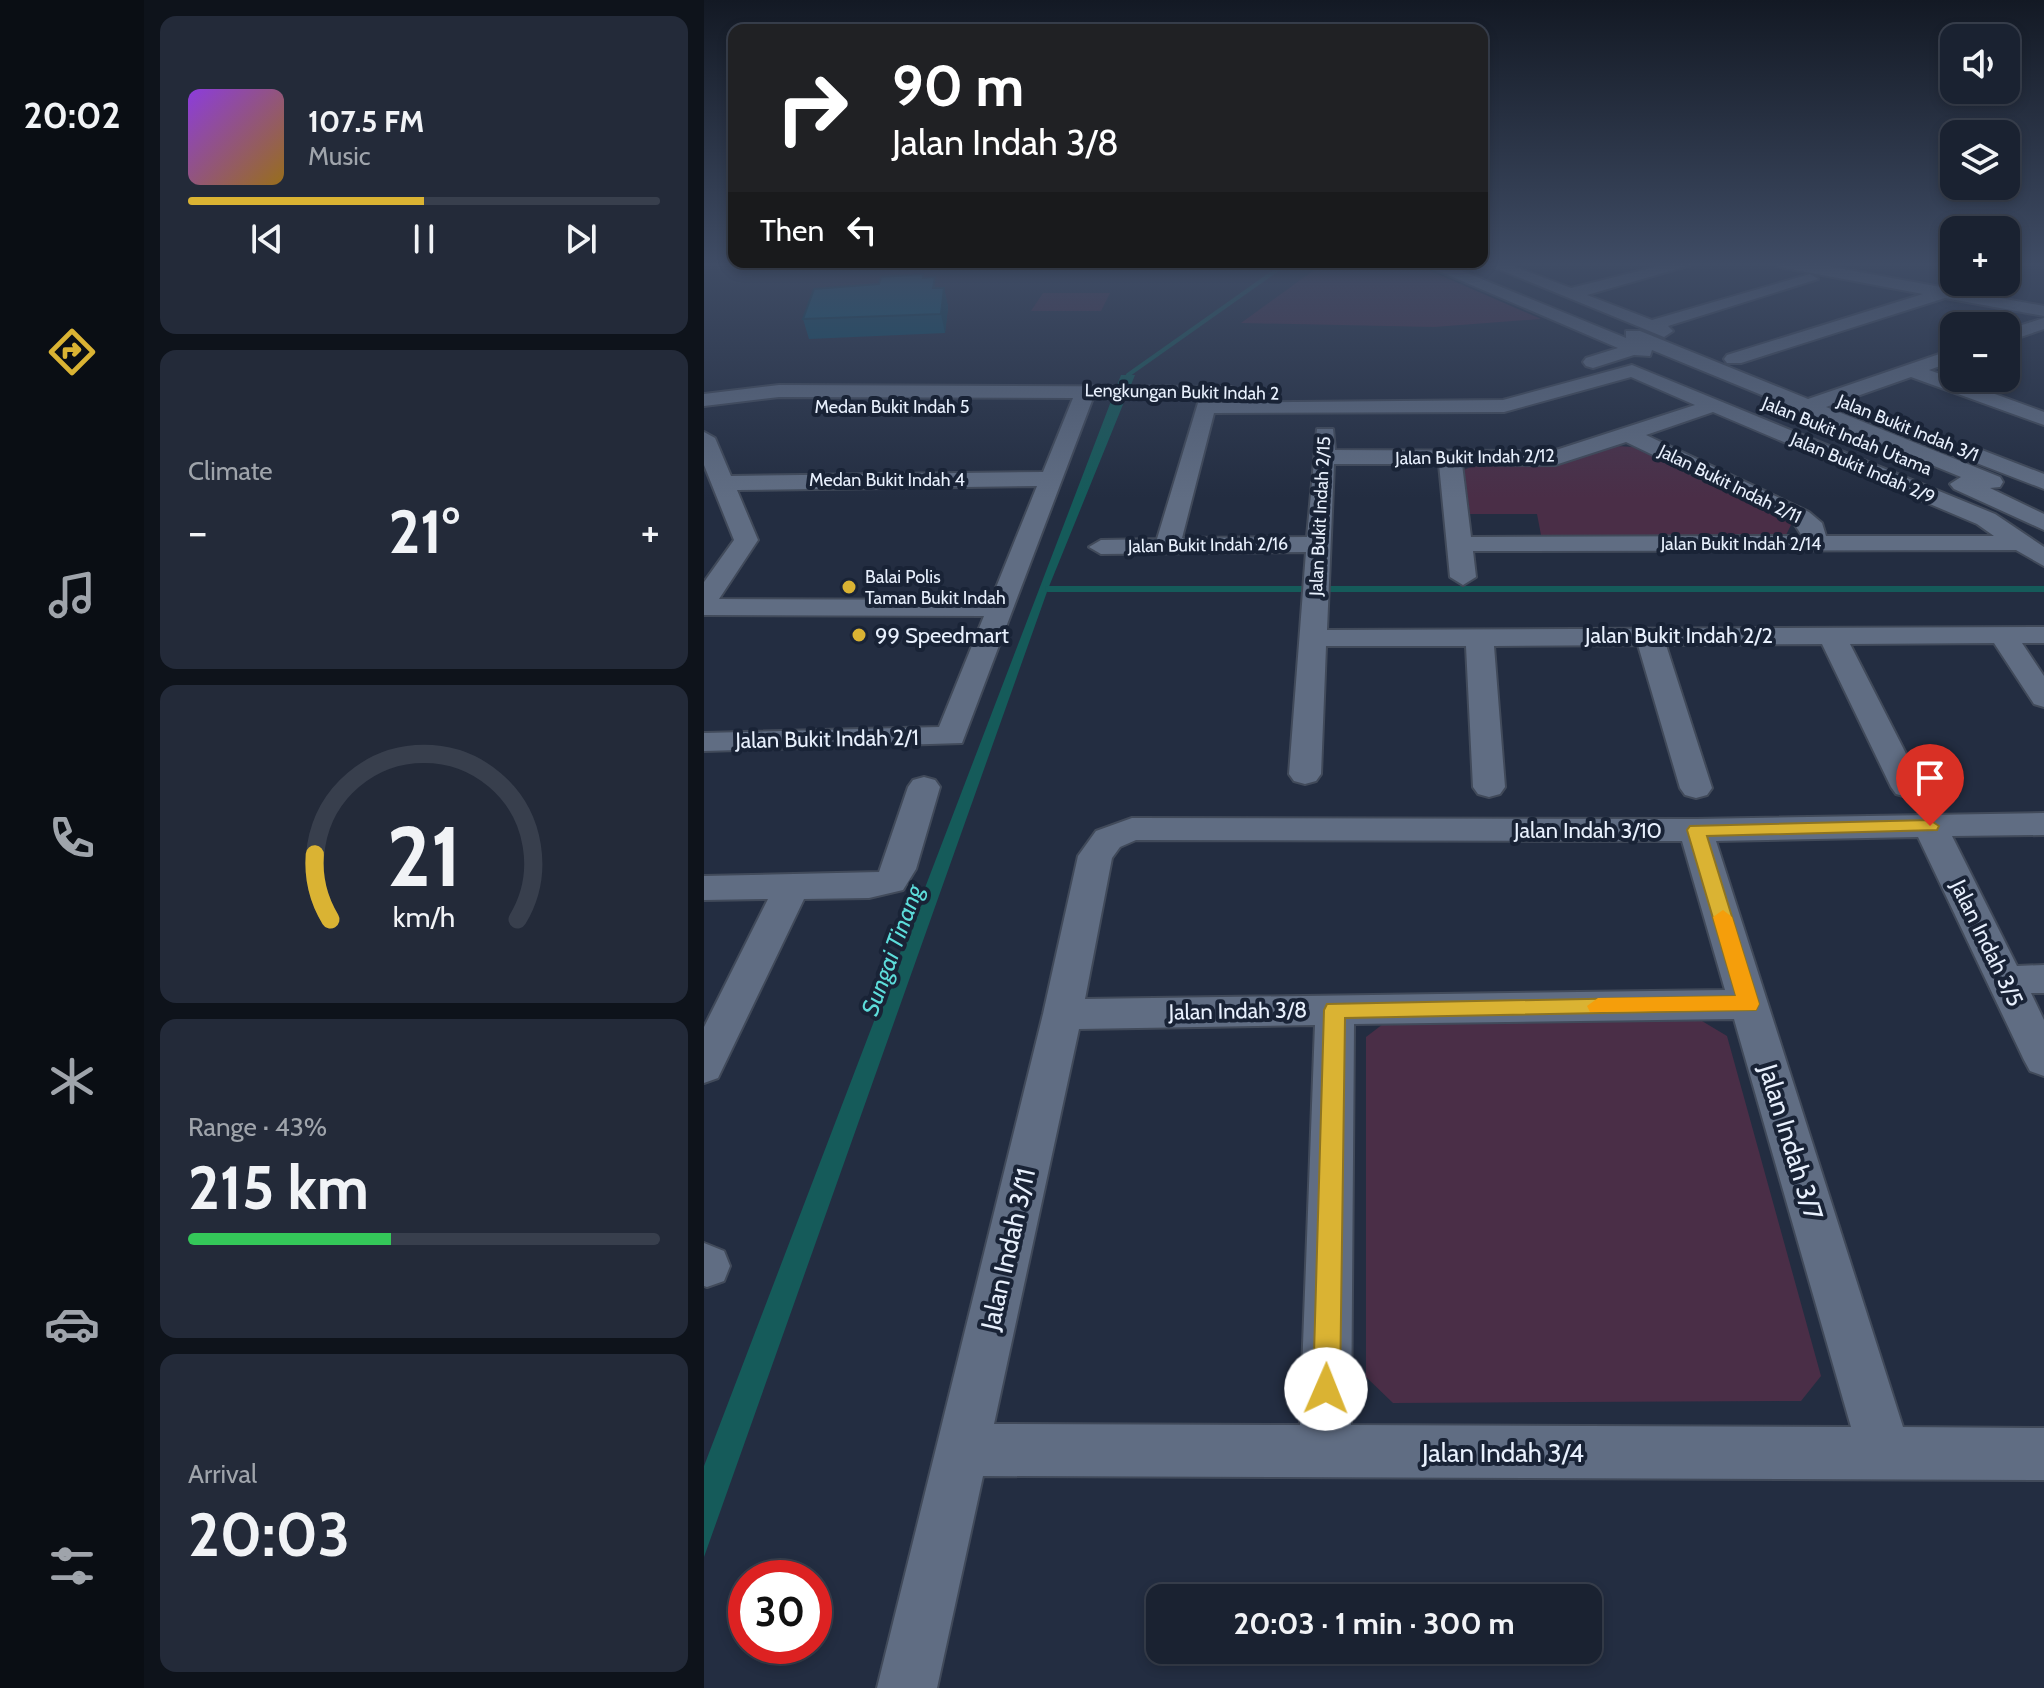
<!DOCTYPE html>
<html lang="en">
<head>
<meta charset="utf-8">
<style>
  body { margin:0; font-family:Cabin,sans-serif; background:#232a39; color:#f1f3f6; height:100vh; display:flex; flex-direction:column; font-size:30px; white-space:nowrap }
  * { box-sizing:border-box; margin:0 }
  p { font-size:26px; color:#9fa4ab }
  .icon { flex:none; width:44px; height:44px; fill:none; stroke:currentColor; stroke-width:2; stroke-linecap:round; stroke-linejoin:round }
  .map { position:relative; flex:1; overflow:hidden }
  .sheet { display:flex; flex-direction:column; gap:16px; padding:16px; background:#0e131b; width:560px }
  .sheet>* { flex:none }
  .hud { position:absolute; left:24px; top:24px; width:760px; height:244px; border-radius:16px; box-shadow:0 4px 12px #0003,0 0 0 2px #383f4d; background:#202124; color:#fff; overflow:hidden }
  .tools { position:absolute; left:1236px; top:24px; display:grid; gap:16px }
  .tools a { display:grid; place-items:center; width:80px; height:80px; border-radius:16px; background:#1a2231; box-shadow:0 4px 12px #0003,0 0 0 2px #383f4d; font-size:40px }
  .speed { position:absolute; left:24px; top:1560px; display:flex; gap:16px; font-size:40px; font-weight:700; text-align:center }
  .speed>* { display:grid; place-content:center; width:104px; height:104px; border-radius:50%; background:#1a2231; box-shadow:0 4px 12px #0003,0 0 0 2px #383f4d; line-height:1 }
  .speed .limit { border:12px solid #d22; background:#fff; color:#111 }
  .pin { position:absolute; display:grid; place-items:center; width:68px; height:68px; color:#fff; margin:-82px -34px; border-radius:50% 50% 50% 0; rotate:-45deg; box-shadow:0 0 8px #0007 }
  .pin .icon { rotate:45deg }
  .me { position:absolute; width:88px; margin:-44px; rotate:1deg; stroke-linejoin:round; filter:drop-shadow(0 0 6px #0008) }
  .turn { display:flex; align-items:center; gap:28px; height:168px; padding:0 32px; font-size:36px }
  .turn .icon { width:104px; height:104px; stroke-width:2.5 }
  .turn b { display:block; font-size:56px; line-height:68px }
  .then { display:flex; align-items:center; height:76px; padding:0 32px; background:#0003; gap:16px; font-size:30px }
  .big { font-size:60px; font-weight:800; line-height:1.1 }
  .sheet .tile { flex:1; display:flex; flex-direction:column; justify-content:center; gap:12px; min-width:0; padding:0 28px; border-radius:16px; background:#232a39 }
  .sheet .dial { align-items:center; gap:0 }
  .dial svg { height:208px; overflow:visible; fill:none; stroke:#383f4d; stroke-width:7; stroke-linecap:round; text-anchor:middle }
  .dial text { fill:#f1f3f6; stroke:none }
  .song { display:flex; align-items:center; gap:24px }
  .cover { width:96px; height:96px; border-radius:12px; background:linear-gradient(135deg,hsl(270 70% 55%),hsl(40 70% 35%)) }
  .played { height:8px; border-radius:4px; background:linear-gradient(90deg,#dab333 50%,#383f4d 50%) }
  .keys { display:flex; justify-content:space-around; direction:ltr }
  .heat { display:flex; justify-content:space-between; align-items:center; font-size:44px; direction:ltr }
  .charge { height:12px; border-radius:6px; background:linear-gradient(90deg,#34c759 43%,#383f4d 0) }
  .trip { position:absolute; left:442px; top:1584px; width:456px; height:80px; border-radius:16px; background:#1a2231; box-shadow:0 4px 12px #0003,0 0 0 2px #383f4d; font-weight:800; line-height:80px; text-align:center }
  main { display:flex; flex:1; min-height:0 }
  .tab-bar { display:flex; flex-direction:column; width:144px; justify-content:space-around; align-items:center; background:#0a0e14; color:#9fa4ab }
  .tab-bar .icon { width:56px; height:56px }
  .tab-bar .selected { color:#dab333 }
  .tab-bar b { font-size:36px; color:#f1f3f6 }
  .map>svg:first-child { display:block }
  .green { fill:#4a2e47 }
  .water { fill:#155b5a }
  .lines { fill:none; stroke-linecap:round; stroke-linejoin:round }
  .stream-far1 { stroke:#155b5a; stroke-width:4 }
  .stream { stroke:#155b5a; stroke-width:6 }
  .minor-casing { stroke:#414a5a; stroke-width:4 }
  .minor { fill:#606d83; fill-rule:evenodd }
  .wall { fill:#054d65 }
  .shaded-wall { fill:#043f52 }
  .building { fill:#065a75; stroke:#043f52; stroke-width:2 }
  .route { fill:#dab333; stroke:#8e7421; stroke-width:2 }
  .slow { fill:#f59e0b }
  .poi-dot { fill:#dab333; stroke:#192336; stroke-width:3 }
  .labels { text-anchor:middle; dominant-baseline:central; stroke-width:8; stroke-linejoin:round; paint-order:stroke }
  .far-street-label { font-size:18px; fill:#e8f0fd; stroke:#192336 }
  .far-poi-label { font-size:18px; fill:#e8f0fd; stroke:#192336; text-anchor:start }
  .poi-label { font-size:22px; fill:#e8f0fd; stroke:#192336; text-anchor:start }
  .street-label { font-size:22px; fill:#e8f0fd; stroke:#192336 }
  .water-label { font-size:24px; font-style:italic; fill:#5ddddb; stroke:#192336 }
  .near-street-label { font-size:26px; fill:#e8f0fd; stroke:#192336 }
</style>
</head>
<body>
<main>
<nav class="tab-bar">
<b>20:02</b>
<svg class="icon selected" aria-label="directions" viewBox="0 0 24 24"><path d="M12 3l9 9-9 9-9-9zM9 14v-3h6M13 9l2 2-2 2"/></svg>
<svg class="icon" aria-label="music" viewBox="0 0 24 24"><path d="M9 18V5l10-2v13"/><circle cx="6" cy="18" r="3"/><circle cx="16" cy="16" r="3"/></svg>
<svg class="icon" aria-label="phone" viewBox="0 0 24 24"><path d="M5 4h4l2 5-3 2q2 4 5 5l2-3 5 2v4C11 20 4 13 5 4z"/></svg>
<svg class="icon" aria-label="climate" viewBox="0 0 24 24"><path d="M12 3v18M4 7l16 10M4 17L20 7"/></svg>
<svg class="icon" aria-label="car" viewBox="0 0 24 24"><path d="M5 17H2v-5l4-1 3-4h7l3 4 3 1v5h-3M9 17h6M6 11h13"/><circle cx="7" cy="17" r="2"/><circle cx="17" cy="17" r="2"/></svg>
<svg class="icon" aria-label="filters" viewBox="0 0 24 24"><path d="M4 7h16M4 17h16"/><circle cx="9" cy="7" r="2"/><circle cx="15" cy="17" r="2"/></svg>
</nav>
<section class="sheet">
<div class="tile">
<div class="song"><i class="cover"></i><div><b>107.5 FM</b><p>Music</p></div></div>
<div class="played"></div>
<div class="keys"><svg class="icon" aria-label="previous" viewBox="0 0 24 24"><path d="M18 5L8 12l10 7zM5 5v14"/></svg><svg class="icon" aria-label="pause" viewBox="0 0 24 24"><path d="M8 5v14M16 5v14"/></svg><svg class="icon" aria-label="next" viewBox="0 0 24 24"><path d="M6 5l10 7-10 7zM19 5v14"/></svg></div>
</div>
<div class="tile"><p>Climate</p>
<div class="heat"><a>−</a><b class="big">21°</b><a>+</a></div>
</div>
<div class="tile dial"><svg viewBox="0 0 100 80">
<path d="M14 69A42 42 0 1 1 86 69"/>
<path d="M14 69A42 42 0 0 1 8 44" stroke="#dab333"/>
<text x="50" y="56" font-size="32" font-weight="700">21</text>
<text x="50" y="72" font-size="11">km/h</text>
</svg></div>
<div class="tile"><p>Range · 43%</p><b class="big">215 km</b><div class="charge"></div></div>
<div class="tile"><p>Arrival</p><b class="big">20:03</b></div>
</section>
<div class="map">
<svg width="1340" height="1688" viewBox="0 0 1340 1688">
  <rect width="100%" height="100%" fill="#232d41"/>
  <path class="green" d="M621,262H706L837,319L730,327L537,323Z
    M339,293H406L397,311H327Z
    M913,446L929,447L1088,523L1082,535H837L833,514H766L760,470L771,465L859,464Z
    M683,1021H998L1023,1036L1117,1376L1097,1401L689,1403L662,1377V1037Z"/>
  <path class="water" d="M417,375H431L344,589L0,1557V1466Z"/>
  <g class="lines">
    <path class="stream-far1" d="M424,375L584,262"/>
    <path class="stream" d="M344,589H1340"/>
    <defs>
      <path id="minor" d="M714,262H736L922,338V331H936L1104,399L1250,349V361L1225,370L1340,412V425L1207,377L1122,407L1296,477L1299,482L1296,487L1286,488L1340,514V530L1250,489L1246,484L1257,477L948,350L946,356L930,355L889,368L882,366L879,362L882,358L914,348Z
        M971,262H997L883,295L948,320L1106,274L1114,279L964,326L969,331L960,337L792,268L794,265H806L867,288Z
        M1068,262H1101L1340,306V316L1241,298L1037,363H1023L1020,359L1023,355L1219,294L1076,267Z
        M1340,318V329L1302,342V330Z
        M928,365L1291,514L1340,547V566L1312,550L769,551L772,577L759,585L746,577L735,464H630L623,630L1340,627V643H1318L1340,676V707L1330,704L1290,643L1146,644L1219,787L1214,794L1203,797L1192,794L1187,787L1118,644L962,645L1008,788L1003,795L992,798L981,795L976,788L934,645L790,646L801,787L796,794L785,797L774,794L769,787L762,646H622L617,774L612,781L601,784L590,781L585,774L602,552L397,554L385,547L397,540L453,539L494,403L799,400ZM927,377L991,405L849,451L631,450L629,429H613L603,537L478,538L510,413L800,412ZM1009,412L1273,524L1290,536H1122L1118,523L1105,512L942,435ZM922,442L1089,522L1098,536L767,537L758,464L851,465Z
        M75,385L528,387L538,393L528,399L389,398L258,743L0,751V733L235,727L280,616L0,615V582L30,540L0,465V432L11,438L27,476L339,472L369,398L75,397L0,406V394ZM333,486L287,600L15,599L54,540L33,490Z
        M1265,445L1340,474V489L1257,457L1254,452Z
        M220,777L231,780L236,787L212,869L199,890L165,898L100,899L14,1078L0,1083V1027L64,899L0,900V876L175,872L204,787L209,780Z
        M1340,813V835L1248,836L1313,966L1340,965V993H1327L1340,1020V1076L1326,1071L1320,1060L1214,837L1012,841L1199,1427L1340,1428V1480L279,1476L233,1688H173L339,1014L374,856L392,831L428,818L992,819ZM432,840L978,841L1021,990L381,999L408,858L416,847ZM1030,1019L1147,1427L647,1425L650,1024ZM611,1025L596,1425L290,1424L375,1029Z
        M0,1243L20,1251L26,1266L20,1281L3,1287L0,1286Z"/>
    </defs>
    <use href="#minor" class="minor-casing"/>
    <use href="#minor" class="minor"/>
  </g>
  <path class="wall" d="M219,274L220,278L233,288H240L244,307L241,333L105,339L99,319L175,284Z"/>
  <path class="shaded-wall" d="M240,288L244,307L241,333L237,314Z"/>
  <path class="building" d="M219,274V278L231,277L229,288H240L237,314L99,319L110,289L175,284L177,277Z"/>
  <linearGradient id="sky" x2="0" y2="1"><stop stop-color="#131924"/><stop offset="0.53" stop-color="#3f4c65"/><stop offset="1" stop-color="#3f4c65" stop-opacity="0"/></linearGradient>
  <rect width="1340" height="498" fill="url(#sky)"/>
  <path class="route" d="M1226,820L1235,826L1233,830L1003,836L1055,1004L1052,1010L641,1018L636,1389L632,1399L622,1402L613,1399L609,1389L620,1010L623,1004L1032,996L983,830L986,826Z"/>
  <path class="slow" d="M1019,910L1028,917L1055,1004L1052,1010L886,1012L883,1006L894,998L1032,996L1009,917Z"/>
  <g class="poi-dot">
    <circle cx="145" cy="587" r="8"/>
    <circle cx="155" cy="635" r="8"/>
  </g>
  <g class="labels">
    <g class="far-street-label">
      <text transform="translate(478 392) rotate(1)">Lengkungan Bukit Indah 2</text>
      <text x="188" y="407">Medan Bukit Indah 5</text>
      <text transform="translate(1204 428) rotate(22)">Jalan Bukit Indah 3/1</text>
      <text transform="translate(1143 436) rotate(22)">Jalan Bukit Indah Utama</text>
      <text transform="translate(771 457) rotate(-1)">Jalan Bukit Indah 2/12</text>
      <text transform="translate(1159 468) rotate(23)">Jalan Bukit Indah 2/9</text>
      <text x="183" y="480">Medan Bukit Indah 4</text>
      <text transform="translate(1026 484) rotate(26)">Jalan Bukit Indah 2/11</text>
      <text transform="translate(616 516) rotate(-87)">Jalan Bukit Indah 2/15</text>
      <text x="1037" y="544">Jalan Bukit Indah 2/14</text>
      <text transform="translate(504 545) rotate(-1)">Jalan Bukit Indah 2/16</text>
    </g>
    <g class="far-poi-label">
      <text x="161" y="577">Balai Polis<tspan x="161" dy="21">Taman Bukit Indah</tspan></text>
    </g>
    <g class="poi-label">
      <text x="171" y="635">99 Speedmart</text>
    </g>
    <g class="street-label">
      <text x="975" y="635">Jalan Bukit Indah 2/2</text>
      <text transform="translate(123 739) rotate(-1)">Jalan Bukit Indah 2/1</text>
      <text x="884" y="830">Jalan Indah 3/10</text>
      <text transform="translate(1283 943) rotate(64)">Jalan Indah 3/5</text>
      <text transform="translate(534 1011) rotate(-1)">Jalan Indah 3/8</text>
    </g>
    <g class="water-label">
      <text transform="translate(188 950) rotate(-70)">Sungai Tinang</text>
    </g>
    <g class="near-street-label">
      <text transform="translate(1087 1142) rotate(73)">Jalan Indah 3/7</text>
      <text transform="translate(304 1249) rotate(-77)">Jalan Indah 3/11</text>
      <text x="799" y="1453">Jalan Indah 3/4</text>
    </g>
  </g>
</svg>
<div class="tools">
<a><svg class="icon" aria-label="sound" viewBox="0 0 24 24"><path d="M4 9h4l5-4v14l-5-4H4zM17 9q2 3 0 6"/></svg></a>
<a><svg class="icon" aria-label="layers" viewBox="0 0 24 24"><path d="M12 4l9 5-9 5-9-5zM3 14l9 5 9-5"/></svg></a>
<a>+</a>
<a>−</a>
</div>
<div class="speed"><div class="limit">30</div></div>
<div class="pin" style="left:1226px;top:826px;background:#d93025"><svg class="icon" aria-label="arrive" viewBox="0 0 24 24"><path d="M6 21V4h12l-3 4 3 4H6"/></svg></div>
<svg class="me" style="left:622px;top:1389px" viewBox="-20 -20 40 40"><circle r="19" fill="#fff"/><path d="M0-13L10 11 0 6-10 11z" fill="#dab333"/></svg>
<div class="trip">20:03 · 1 min · 300 m</div>
<div class="hud">
<div class="turn"><svg class="icon" aria-label="right" viewBox="0 0 24 24"><path d="M7 20v-9h11M14 6l5 5-5 5"/></svg><div><b>90 m</b>Jalan Indah 3/8</div></div>
<div class="then">Then<svg class="icon" aria-label="left" viewBox="0 0 24 24"><path d="M17 20v-9H6M10 6l-5 5 5 5"/></svg></div>
</div>
</div>
</main>
</body>
</html>
